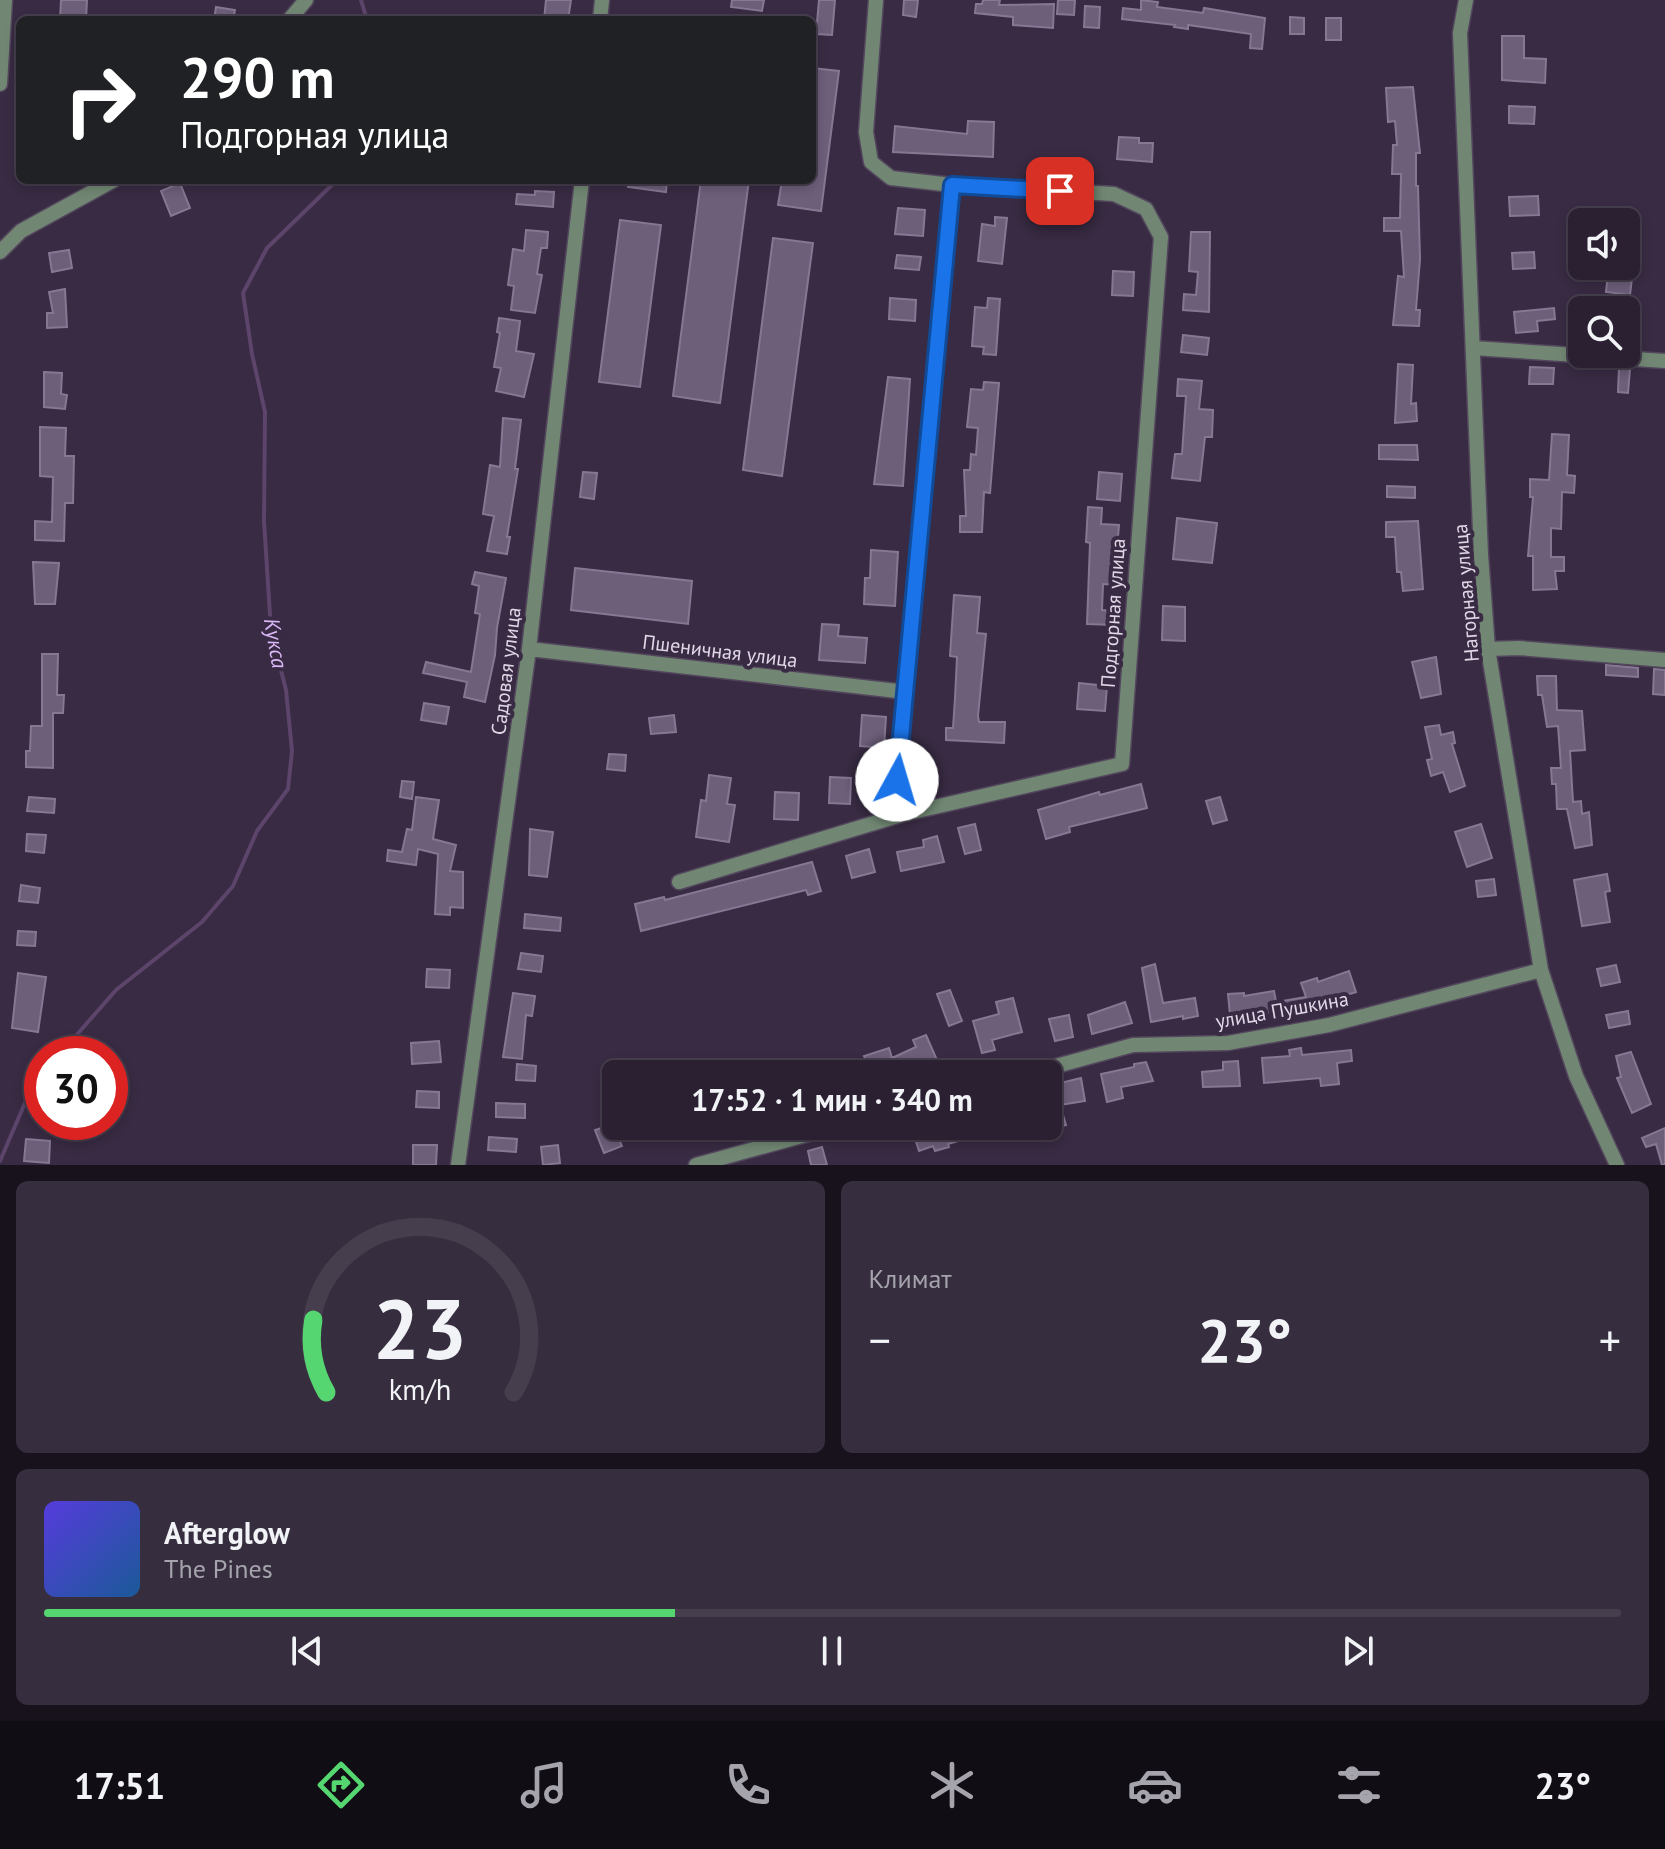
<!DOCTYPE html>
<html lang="ru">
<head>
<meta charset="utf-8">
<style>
  body { margin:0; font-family:"PT Sans",sans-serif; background:#362d3e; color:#f1f3f6; height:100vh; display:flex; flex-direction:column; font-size:30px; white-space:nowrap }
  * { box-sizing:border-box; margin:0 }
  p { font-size:26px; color:#a5a3ac }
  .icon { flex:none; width:44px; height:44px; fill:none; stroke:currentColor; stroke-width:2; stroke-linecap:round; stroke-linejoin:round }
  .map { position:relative; height:1165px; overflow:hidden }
  .side { display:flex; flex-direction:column; gap:16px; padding:16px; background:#17121c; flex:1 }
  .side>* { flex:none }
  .top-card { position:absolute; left:16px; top:16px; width:800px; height:168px; border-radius:12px; box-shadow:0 4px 12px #0003,0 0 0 2px #463e4d; background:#202124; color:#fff; overflow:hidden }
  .fabs { position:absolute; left:1568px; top:208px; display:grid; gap:16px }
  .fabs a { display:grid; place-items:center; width:72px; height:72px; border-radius:12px; background:#2a2032; box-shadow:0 4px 12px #0003,0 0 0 2px #463e4d; font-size:40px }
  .speed { position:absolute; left:24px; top:1036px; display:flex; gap:16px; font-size:40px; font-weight:700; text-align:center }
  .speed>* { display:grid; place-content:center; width:104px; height:104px; border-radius:50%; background:#2a2032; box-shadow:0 4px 12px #0003,0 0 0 2px #463e4d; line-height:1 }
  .speed .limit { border:12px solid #d22; background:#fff; color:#111 }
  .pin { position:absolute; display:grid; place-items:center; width:68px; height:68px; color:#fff; margin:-34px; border-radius:16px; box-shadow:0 4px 12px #0006 }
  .me { position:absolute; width:88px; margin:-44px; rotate:6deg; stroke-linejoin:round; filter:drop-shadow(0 0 6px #0008) }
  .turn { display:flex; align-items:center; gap:28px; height:168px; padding:0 32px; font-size:36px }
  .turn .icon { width:104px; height:104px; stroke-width:2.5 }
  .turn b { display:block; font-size:56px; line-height:68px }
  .big { font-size:60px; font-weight:600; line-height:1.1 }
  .side .widget { flex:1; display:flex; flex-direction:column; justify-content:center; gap:12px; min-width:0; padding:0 28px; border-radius:12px; background:#362d3e }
  .side .dial { align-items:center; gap:0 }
  .dial svg { height:208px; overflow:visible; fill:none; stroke:#463e4d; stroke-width:7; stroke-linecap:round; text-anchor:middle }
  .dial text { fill:#f1f3f6; stroke:none }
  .song { display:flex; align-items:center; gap:24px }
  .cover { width:96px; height:96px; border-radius:12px; background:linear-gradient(135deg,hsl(250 70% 55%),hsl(210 70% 35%)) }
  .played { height:8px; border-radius:4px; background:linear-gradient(90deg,#56d671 40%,#463e4d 40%) }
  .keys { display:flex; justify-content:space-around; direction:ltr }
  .heat { display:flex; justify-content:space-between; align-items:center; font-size:44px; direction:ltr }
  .side .tiles { flex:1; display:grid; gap:16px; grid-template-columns:1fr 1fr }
  .widget:last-child { grid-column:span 2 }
  .trip { position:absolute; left:602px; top:1060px; width:460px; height:80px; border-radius:12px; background:#2a2032; box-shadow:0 4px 12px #0003,0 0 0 2px #463e4d; font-weight:600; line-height:80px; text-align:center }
  .menu { display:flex; height:128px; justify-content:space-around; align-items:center; background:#110d14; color:#a5a3ac }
  .menu .icon { width:56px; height:56px }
  .menu .current { color:#56d671 }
  .menu b { font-size:36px; color:#f1f3f6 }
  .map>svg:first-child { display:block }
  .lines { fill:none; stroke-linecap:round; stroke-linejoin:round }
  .stream { stroke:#5c446a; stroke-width:4 }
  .building { fill:#6d5e7a; stroke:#867793; stroke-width:2 }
  .minor-casing { stroke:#53475d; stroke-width:17 }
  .minor { stroke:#718773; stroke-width:14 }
  .route-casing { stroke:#114b97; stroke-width:20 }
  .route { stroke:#1a73e8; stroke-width:14 }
  .labels { text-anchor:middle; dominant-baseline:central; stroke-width:8; stroke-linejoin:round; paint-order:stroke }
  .street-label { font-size:20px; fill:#e0d7e7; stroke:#382b43 }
  .water-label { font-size:22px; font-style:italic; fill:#dab7f6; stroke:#382b43 }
</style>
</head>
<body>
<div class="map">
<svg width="1665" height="1165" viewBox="0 0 1665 1165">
  <rect width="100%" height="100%" fill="#382b43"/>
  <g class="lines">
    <path class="stream" d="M361,0L367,20
      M60,1054L116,990L202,922L233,886L257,831L288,789L292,751L286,690L271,631L264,521L265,412L252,354L243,293L267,248L337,180
      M0,1161L28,1096L42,1078"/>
  </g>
  <path class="building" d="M61,0H87L86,20H60Z
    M546,0H571L568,20H544Z
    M732,0H764L762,11L731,7Z
    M819,0H835L832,35L816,34Z
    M904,0H918L916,17L903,15Z
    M983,0H1000L999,5L1054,4L1053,28L1013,25V17L975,13L976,4H982Z
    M1058,0H1075L1074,15L1057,14Z
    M1141,0L1158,2L1157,7L1203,13L1204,8L1265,18L1262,49L1250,48L1251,34L1188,25V29L1174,27L1175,25L1122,19L1123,8L1141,10Z
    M1085,6L1100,7L1099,28L1084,27Z
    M216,7L235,10L233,20H214Z
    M1290,17L1304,18V34H1290Z
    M1326,18H1341V40H1326Z
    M1502,36H1524V58L1546,59L1545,83L1502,80Z
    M812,68L839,71L821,211L778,205L782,180H812Z
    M1413,87L1420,153H1416V186H1418L1420,259L1416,310H1420L1419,326L1393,325L1398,276L1404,277L1401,231H1384V218H1400L1401,174H1392L1393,145H1397L1395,121L1388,122L1386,88Z
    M1509,106L1535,107L1534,124L1509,123Z
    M968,121L994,122L993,157L893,152L895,126L967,134Z
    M1119,137L1139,138V143H1153L1152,162L1117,159Z
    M629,180H667L666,192L628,187Z
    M701,180H749L720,403L673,396Z
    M180,183L190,208L171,216L161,191Z
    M535,191L554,192L553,207L516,204L517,194L535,195Z
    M1538,196L1539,215L1510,216L1509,197Z
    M898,208L925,210L923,236L895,234Z
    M995,217L1007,218L1002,264L978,261L982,224L995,226Z
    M620,220L661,225L640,387L599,382Z
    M526,230L548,232L547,248H541L537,274L542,275L535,313L511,310L514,286L508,285L513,249L524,251Z
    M1191,232H1210L1209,312L1183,310L1184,294L1196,295L1198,272L1189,271Z
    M773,238L813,243L782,476L743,470Z
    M69,250L72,268L52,272L49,253Z
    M1534,252L1535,268L1513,269L1512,253Z
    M897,255L921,257L919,270L895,268Z
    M1113,271L1134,272L1133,296L1112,295Z
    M1608,274L1632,278L1630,295L1606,292Z
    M65,289L67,327L47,328V313H53L49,292Z
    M890,298L916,300L915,321L889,319Z
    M988,298L1000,299L996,355L983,354L984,347L972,346L975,307L987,308Z
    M1554,308L1555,319L1537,321L1538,331L1516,333L1514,312Z
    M499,318L520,321L516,351L534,354L524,397L496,391L501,368L494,367L500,333L497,332Z
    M1183,335L1209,338L1207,355L1181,352Z
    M1398,364L1413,365L1411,404L1416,403L1417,421L1395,423Z
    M1530,367L1554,368L1553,384H1529Z
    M1619,368L1630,369L1628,393L1618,392Z
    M44,372L62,373L61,394L67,395L65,409L44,407Z
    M888,377L910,379L903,486L874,484Z
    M1178,379L1202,381L1199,409L1213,410L1212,437H1205L1200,481L1172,478L1175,454H1182L1186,396H1177Z
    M984,382L999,383L990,493L984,492L982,532H960V516H966L964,470H970L971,454L976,455L978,428L967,427L971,389L983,390Z
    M503,418L521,420L515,469H518L507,537H510L507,554L487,551L494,516L483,514L490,465L500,467Z
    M40,427L66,428L65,456H74L73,503H65L64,541L35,540V521L52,522L53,477L40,476Z
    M1552,434L1569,435L1567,475L1575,476L1574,493L1562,492L1561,529L1551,528V557H1564V571H1555L1557,589L1533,590V556H1528L1533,497H1530V479L1549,480Z
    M1379,445H1417L1418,460L1379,459Z
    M583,472L597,473L594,499L580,497Z
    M1099,472L1122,474L1120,501L1097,499Z
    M1387,486L1415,487V498L1387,497Z
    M1088,507L1102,508L1101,524L1119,525L1114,585L1103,584L1102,610L1113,611V625L1087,624L1090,543L1086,542Z
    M1177,518L1217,523L1212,563L1173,559Z
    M1418,521L1423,589L1403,591L1401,572H1397L1395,537H1386V522Z
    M871,550L898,552L895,606L864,604L865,578H870Z
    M33,562L59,563L55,604H35Z
    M575,568L692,581L688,624L571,610Z
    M475,572L506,578L497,628L495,655L485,702L464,697L467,682L423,673L426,662L471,672L480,614L475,613L479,586L472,584Z
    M954,595L980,597L977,633L986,634L978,716L979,722H1005L1004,743L946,740V728H953L955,698L957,657L950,656Z
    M1163,606L1185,607V641L1162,640Z
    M822,624L839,625L838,636L867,638L865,663L819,660Z
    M42,654H58L57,695H64L63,713H53V768L26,767V751H30L31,726H42Z
    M1436,657L1441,694L1421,698L1412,662Z
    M1606,665L1638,668V677L1606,675Z
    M1654,669L1665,670V695L1653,694Z
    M1537,676H1556L1557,710L1582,711L1585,750L1570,751L1573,802L1581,801L1582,814L1589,812L1592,845L1575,848L1567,809H1557L1556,784H1552L1551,768H1561L1558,726L1547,727L1542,695H1538Z
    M1079,683L1107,686L1105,711L1077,709Z
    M424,703L449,707L446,724L421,720Z
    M674,715L676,732L651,734L649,718Z
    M862,715L886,717L884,748L860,746Z
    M1439,725L1441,735L1453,732L1455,743L1452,744L1465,786L1450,792L1443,772L1431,776L1427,760L1432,759L1425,727Z
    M609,754L626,755L625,771L607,769Z
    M709,775L731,778L727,804L735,805L729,842L696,837L701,800L706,801Z
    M830,777L851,778L850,804L829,803Z
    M402,781L414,782L412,799L400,797Z
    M1141,784L1147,808L1069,827L1070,832L1046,839L1038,810L1099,792L1100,795Z
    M775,792L799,793L798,820L774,819Z
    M29,797L55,799L54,813L27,811Z
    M416,797L439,800L433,839L456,845L450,871L463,872V908L450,907V915L435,914L438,854L418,849L416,865L387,861L388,850L402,852L407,829L412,830Z
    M1220,797L1227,820L1213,824L1206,801Z
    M975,824L981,850L965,854L958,828Z
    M1481,824L1492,858L1467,867L1455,832Z
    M530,829L553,832L547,877L529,875Z
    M27,834L46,835L44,853L26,851Z
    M937,836L944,862L901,871L897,852L924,847L923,840Z
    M869,849L875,872L852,878L846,856Z
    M812,862L821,891L808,895L806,890L641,931L635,904L664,897L665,900Z
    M1607,874L1610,891L1605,892L1610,922L1582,926L1574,880Z
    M1494,879L1496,895L1478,897L1476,881Z
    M21,885L40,888L38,903L19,901Z
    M525,914L561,918L560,931L524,928Z
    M18,931L36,932L35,946L17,945Z
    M521,953L543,956L541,972L518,969Z
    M1155,964L1163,1003L1195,998L1198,1016L1183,1019V1016L1151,1022L1142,968Z
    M1616,965L1620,982L1601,986L1597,969Z
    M427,969L450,970L449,988L426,987Z
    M1349,971L1356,992L1285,1014L1282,1001L1306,997L1301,983L1317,978L1318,982Z
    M18,973L46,977L38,1032L12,1028Z
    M950,990L962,1021L949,1026L937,994Z
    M1274,991L1278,1012L1230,1015L1228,994L1244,993V996Z
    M513,993L535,996L532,1016L526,1015L522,1059L503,1057Z
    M1013,998L1022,1032L992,1040L995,1050L982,1053L973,1021L999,1014L996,1002Z
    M1125,1002L1132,1023L1092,1034L1088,1015Z
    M1628,1011L1630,1024L1609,1028L1606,1015Z
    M1069,1015L1073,1037L1055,1041L1049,1019Z
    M926,1035L940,1067L927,1072L922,1061L897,1071L898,1074H846L868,1065L864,1056L889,1048L892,1058L916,1047L913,1040Z
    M439,1041L441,1062L412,1064L411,1043Z
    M1301,1048L1302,1055L1351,1050L1352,1061L1337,1063L1339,1084L1321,1086L1320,1078L1264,1083L1262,1058L1290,1056L1289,1050Z
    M1631,1052L1651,1104L1632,1113L1617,1078L1621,1077L1616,1056Z
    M1238,1061L1240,1086L1203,1087L1202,1072L1223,1070V1062Z
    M1146,1062L1153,1081L1121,1087L1123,1098L1107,1102L1101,1074L1134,1067V1064Z
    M517,1064L536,1066L535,1081L516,1080Z
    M1081,1078L1085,1101L1060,1105L1066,1125L1048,1130V1086Z
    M417,1091L439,1092V1108L416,1107Z
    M496,1103L525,1104V1118L496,1117Z
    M613,1124L614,1126H663L666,1135L650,1140L647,1132L619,1140L622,1146L604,1153L595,1130Z
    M911,1126H975L978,1135L948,1144L949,1147L935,1151L933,1146L919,1151Z
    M1665,1128V1165H1662L1656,1144L1646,1147L1642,1138Z
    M489,1137L517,1139L516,1152L488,1150Z
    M26,1139L50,1141L49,1163L24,1161Z
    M413,1145H437L436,1165H413Z
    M558,1145L560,1163L543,1165L541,1147Z
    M822,1147L827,1165H811L808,1151Z"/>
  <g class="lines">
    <defs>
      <path id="minor" d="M876,0L866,132L871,162L891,178L952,185L897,780L904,814
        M1466,0L1460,33L1481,555L1488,649L1541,970L1576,1076L1617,1165
        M289,20L306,0
        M600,20L602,0
        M0,84L5,0
        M0,252L21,231L114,180
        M1473,348L1665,361
        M529,649L906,692
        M1488,649L1519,648L1665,660
        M679,882L904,814L1122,764L1161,237L1146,209L1114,194L952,185
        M1027,1074L1133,1045L1228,1043L1329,1025L1541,970
        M458,1165L529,649L582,180
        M696,1165L838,1126"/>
    </defs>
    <use href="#minor" class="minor-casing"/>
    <use href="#minor" class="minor"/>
  </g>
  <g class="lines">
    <defs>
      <path id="route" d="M897,780L952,185L1060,191"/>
    </defs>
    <use href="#route" class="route-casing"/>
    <use href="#route" class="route"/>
  </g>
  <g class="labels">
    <g class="street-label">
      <text transform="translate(1466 593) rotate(-95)">Нагорная улица</text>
      <text transform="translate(1113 613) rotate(-86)">Подгорная улица</text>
      <text transform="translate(720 651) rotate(7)">Пшеничная улица</text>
      <text transform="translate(506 671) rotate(-83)">Садовая улица</text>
      <text transform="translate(1282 1010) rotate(-10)">улица Пушкина</text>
    </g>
    <g class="water-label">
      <text transform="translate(276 643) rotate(80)">Кукса</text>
    </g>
  </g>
</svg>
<div class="fabs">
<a><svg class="icon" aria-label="sound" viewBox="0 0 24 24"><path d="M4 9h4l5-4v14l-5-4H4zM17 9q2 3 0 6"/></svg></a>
<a><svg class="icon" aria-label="search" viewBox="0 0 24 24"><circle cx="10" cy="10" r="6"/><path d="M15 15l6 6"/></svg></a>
</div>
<div class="speed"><div class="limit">30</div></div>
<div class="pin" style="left:1060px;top:191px;background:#d93025"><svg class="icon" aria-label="arrive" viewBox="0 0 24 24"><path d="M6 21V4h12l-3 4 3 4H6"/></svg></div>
<svg class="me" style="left:897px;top:780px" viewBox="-20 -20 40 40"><circle r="19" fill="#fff"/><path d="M0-13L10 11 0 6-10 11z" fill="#1a73e8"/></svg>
<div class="trip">17:52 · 1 мин · 340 m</div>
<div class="top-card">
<div class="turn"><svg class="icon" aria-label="right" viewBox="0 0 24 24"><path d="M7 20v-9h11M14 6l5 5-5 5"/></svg><div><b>290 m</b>Подгорная улица</div></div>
</div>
</div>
<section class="side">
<div class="tiles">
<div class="widget dial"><svg viewBox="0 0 100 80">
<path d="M14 69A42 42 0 1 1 86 69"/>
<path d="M14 69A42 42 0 0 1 9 41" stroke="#56d671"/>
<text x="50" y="56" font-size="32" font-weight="700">23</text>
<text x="50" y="72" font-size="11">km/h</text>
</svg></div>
<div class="widget"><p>Климат</p>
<div class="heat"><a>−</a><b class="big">23°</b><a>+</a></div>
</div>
<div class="widget">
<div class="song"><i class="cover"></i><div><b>Afterglow</b><p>The Pines</p></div></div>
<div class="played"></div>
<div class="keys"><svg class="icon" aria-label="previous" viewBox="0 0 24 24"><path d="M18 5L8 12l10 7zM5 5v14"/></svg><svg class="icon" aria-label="pause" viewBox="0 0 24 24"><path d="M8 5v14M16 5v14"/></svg><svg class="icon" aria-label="next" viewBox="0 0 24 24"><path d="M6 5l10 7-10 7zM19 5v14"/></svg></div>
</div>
</div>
</section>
<nav class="menu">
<b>17:51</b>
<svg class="icon current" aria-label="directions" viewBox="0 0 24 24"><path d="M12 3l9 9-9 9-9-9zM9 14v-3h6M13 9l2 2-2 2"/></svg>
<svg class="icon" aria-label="music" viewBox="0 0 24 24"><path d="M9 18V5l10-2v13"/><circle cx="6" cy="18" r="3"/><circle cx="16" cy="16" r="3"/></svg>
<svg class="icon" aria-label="phone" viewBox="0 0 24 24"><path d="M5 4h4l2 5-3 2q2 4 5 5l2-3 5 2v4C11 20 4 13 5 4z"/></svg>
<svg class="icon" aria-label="climate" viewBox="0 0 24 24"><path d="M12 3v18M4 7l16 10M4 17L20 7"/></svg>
<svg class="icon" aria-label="car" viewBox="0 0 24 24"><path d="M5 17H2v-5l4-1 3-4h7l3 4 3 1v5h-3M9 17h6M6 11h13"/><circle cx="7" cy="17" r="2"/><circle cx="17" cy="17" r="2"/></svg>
<svg class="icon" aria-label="filters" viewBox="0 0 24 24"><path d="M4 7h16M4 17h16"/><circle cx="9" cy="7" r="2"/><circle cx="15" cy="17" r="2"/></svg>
<b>23°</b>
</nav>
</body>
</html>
